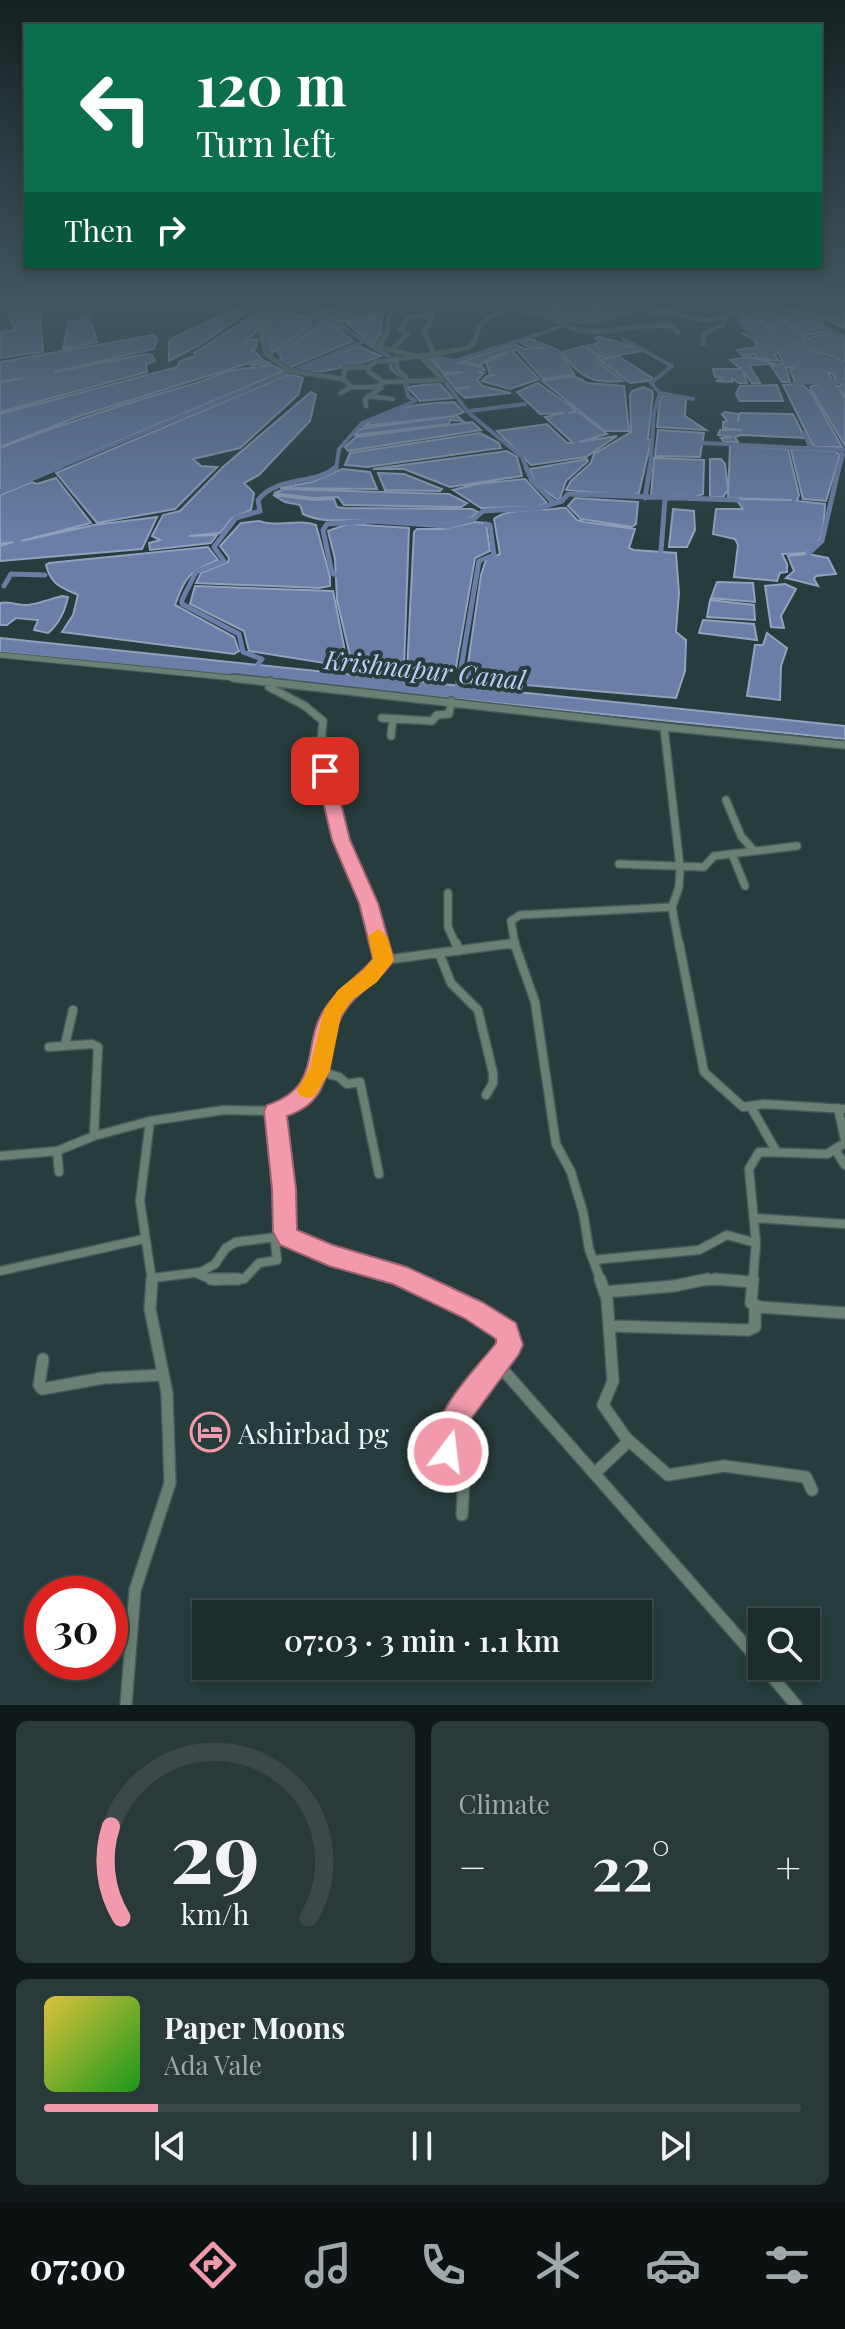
<!DOCTYPE html>
<html lang="en">
<head>
<meta charset="utf-8">
<style>
  body { margin:0; font-family:"Playfair Display",serif; background:#2a3939; color:#f1f3f6; height:100vh; display:flex; flex-direction:column; font-size:30px; white-space:nowrap }
  * { box-sizing:border-box; margin:0 }
  p { font-size:26px; color:#a0a8aa }
  .icon { flex:none; width:44px; height:44px; fill:none; stroke:currentColor; stroke-width:2; stroke-linecap:round; stroke-linejoin:round }
  .map { position:relative; height:1705px; overflow:hidden }
  .sheet { display:flex; flex-direction:column; gap:16px; padding:16px; background:#101919; flex:1 }
  .sheet>* { flex:none }
  .banner { position:absolute; left:24px; top:24px; width:798px; height:244px; border-radius:0px; box-shadow:0 4px 12px #0003,0 0 0 2px #3b4949; background:#0b6e4f; color:#fff; overflow:hidden }
  .buttons { position:absolute; left:748px; top:1608px; display:grid; gap:16px }
  .buttons a { display:grid; place-items:center; width:72px; height:72px; border-radius:0px; background:#1d2d2d; box-shadow:0 4px 12px #0003,0 0 0 2px #3b4949; font-size:40px }
  .speed { position:absolute; left:24px; top:1576px; display:flex; gap:16px; font-size:40px; font-weight:700; text-align:center }
  .speed>* { display:grid; place-content:center; width:104px; height:104px; border-radius:50%; background:#1d2d2d; box-shadow:0 4px 12px #0003,0 0 0 2px #3b4949; line-height:1 }
  .speed .limit { border:12px solid #d22; background:#fff; color:#111 }
  .pin { position:absolute; display:grid; place-items:center; width:68px; height:68px; color:#fff; margin:-34px; border-radius:16px; box-shadow:0 4px 12px #0006 }
  .me { position:absolute; width:88px; margin:-44px; rotate:15deg; stroke-linejoin:round; filter:drop-shadow(0 0 6px #0008) }
  .turn { display:flex; align-items:center; gap:28px; height:168px; padding:0 40px; font-size:36px }
  .turn .icon { width:104px; height:104px; stroke-width:2.5 }
  .turn b { display:block; font-size:56px; line-height:68px }
  .then { display:flex; align-items:center; height:76px; padding:0 40px; background:#0003; gap:16px; font-size:30px }
  .big { font-size:60px; font-weight:600; line-height:1.1 }
  .sheet .widget { flex:1; display:flex; flex-direction:column; justify-content:center; gap:12px; min-width:0; padding:0 28px; border-radius:12px; background:#2a3939 }
  .sheet .dial { align-items:center; gap:0 }
  .dial svg { height:208px; overflow:visible; fill:none; stroke:#3b4949; stroke-width:7; stroke-linecap:round; text-anchor:middle }
  .dial text { fill:#f1f3f6; stroke:none }
  .song { display:flex; align-items:center; gap:24px }
  .cover { width:96px; height:96px; border-radius:12px; background:linear-gradient(135deg,hsl(50 70% 55%),hsl(120 70% 35%)) }
  .played { height:8px; border-radius:4px; background:linear-gradient(90deg,#f29aac 15%,#3b4949 15%) }
  .keys { display:flex; justify-content:space-around; direction:ltr }
  .heat { display:flex; justify-content:space-between; align-items:center; font-size:44px; direction:ltr }
  .sheet .tiles { flex:1; display:grid; gap:16px; grid-template-columns:1fr 1fr }
  .widget:last-child { grid-column:span 2 }
  .trip { position:absolute; left:192px; top:1600px; width:460px; height:80px; border-radius:0px; background:#1d2d2d; box-shadow:0 4px 12px #0003,0 0 0 2px #3b4949; font-weight:600; line-height:80px; text-align:center }
  .tab-bar { display:flex; height:128px; justify-content:space-around; align-items:center; background:#0c1212; color:#a0a8aa }
  .tab-bar .icon { width:56px; height:56px }
  .tab-bar .current { color:#f29aac }
  .tab-bar b { font-size:36px; color:#f1f3f6 }
  .map>svg:first-child { display:block }
  .water { fill:#6a7ea7; stroke:#90a2be; stroke-width:2 }
  .lines { fill:none; stroke-linecap:round; stroke-linejoin:round }
  .canal-far2 { stroke:#6a7ea7; stroke-width:4 }
  .canal-far1 { stroke:#6a7ea7; stroke-width:5 }
  .canal { stroke:#6a7ea7; stroke-width:6 }
  .minor-far4-casing { stroke:#465a5a; stroke-width:6 }
  .minor-far3-casing { stroke:#465a5a; stroke-width:7 }
  .minor-far2-casing { stroke:#465a5a; stroke-width:10 }
  .minor-far1-casing { stroke:#465a5a; stroke-width:11 }
  .minor-casing { stroke:#465a5a; stroke-width:14 }
  .minor-far4 { stroke:#6a8075; stroke-width:4 }
  .minor-far3 { stroke:#6a8075; stroke-width:5 }
  .minor-far2 { stroke:#6a8075; stroke-width:7 }
  .minor-far1 { stroke:#6a8075; stroke-width:8 }
  .minor { stroke:#6a8075; stroke-width:11 }
  .route { fill:#f29aac; stroke:#9d6470; stroke-width:2 }
  .slow { fill:#f59e0b }
  .labels { text-anchor:middle; dominant-baseline:central; stroke-width:8; stroke-linejoin:round; paint-order:stroke }
  .water-label { font-size:26px; font-style:italic; fill:#bbcef5; stroke:#273c3c }
  .near-poi-label { font-size:28px; fill:#e9f5f5; stroke:#273c3c; text-anchor:start }
</style>
</head>
<body>
<div class="map">
<svg width="845" height="1705" viewBox="0 0 845 1705">
  <rect width="100%" height="100%" fill="#273c3c"/>
  <path class="water" d="M19,302H26L40,315L43,352L0,358V332L15,330L10,316L2,307Z
    M248,302L259,304L200,345L169,361V342L173,338Z
    M367,302L386,310L383,315L341,322L311,314Z
    M553,302H577L582,305L564,308L575,312L562,314L583,313L575,308L593,306L581,302H612L622,310L611,313L596,305L601,310L595,312L607,315C583,328 560,313 539,305L548,303L558,309L554,311L562,310Z
    M757,302L778,309L767,313L753,308L764,313L745,322L757,320L771,330L770,326L757,318L789,310L813,319L793,325L784,320L790,317L779,319L802,333L793,327L815,322L830,331L807,335L804,339L832,333L845,340V364L834,357L785,342L760,339L746,328L739,317L741,310Z
    M814,302L830,305L824,309L835,306L825,302H845V308H839L845,312V329L830,321L840,318L822,320L792,309Z
    M266,307L281,310L246,341L257,339L256,348L252,349L262,359L77,417L0,447V414L177,367L180,361L195,356L194,353Z
    M90,312L91,317L86,320L92,324L97,342L63,349L69,321H81L82,314Z
    M285,312L312,319L311,324L268,356L263,348L264,331Z
    M382,317L380,334L373,345L347,323Z
    M323,323L336,327L353,341L289,368L276,362L281,359L279,353Z
    M742,333L757,341L782,343L845,366V381H836L833,374L828,373L833,381L795,382L790,370L794,368L786,367L790,382H782L771,366L783,363L778,351L775,355L779,361L757,358L754,354L743,356L737,350L756,347L755,340Z
    M153,335L157,339L154,349L54,372L146,354L152,355L155,361L146,364L147,372L0,412V383L23,378L0,381V362Z
    M599,337L630,345L623,347L631,346L642,351L603,358L586,346L592,344L600,349L595,344L599,342L595,338Z
    M531,339L558,350L574,374L543,379L517,350L512,351L539,379L510,389L482,381L487,376L495,375L490,374L486,362L509,352L489,358L481,365L461,362L514,344L525,349L545,348L529,347L520,342Z
    M358,346L381,356C361,364 310,377 291,372Z
    M584,346L600,357L596,360L623,381C593,385 575,374 562,352Z
    M429,356L482,367L485,370L478,372L484,373L477,380L482,386L511,393L465,398L456,390L470,387L455,388L444,375L463,372L443,373Z
    M618,356L654,379V380L630,383L600,360Z
    M750,357L776,364L749,365L760,383H752L743,371L747,383H739L732,379V382L716,381L724,378L715,377L713,369H741L730,360Z
    M264,361L270,363L260,367L272,365L284,371L0,491V448C64,423 130,402 196,383C215,377 236,366 256,368L251,365Z
    M290,374L303,378L298,395L240,448L193,459L201,466L217,467L175,509L97,523L56,473Z
    M574,376L587,383L624,386L629,431H605L542,381Z
    M439,383L453,398L420,401L407,387Z
    M538,383L576,410L568,413L578,412L607,434L579,442L617,436L586,457L531,465L497,431L547,424L567,443H573L545,417L564,413L540,414L517,392Z
    M822,383H836L837,387L845,383V396L839,389L845,399V446L810,387Z
    M801,384L811,392L842,447H815L812,444L783,385Z
    M777,385L783,401H740L736,394L740,386Z
    M643,387L652,391L653,394L648,439L651,441L639,493L631,496L566,490L571,481L591,463L594,454L631,432L630,395L632,391Z
    M311,392L316,395L310,421L259,475L244,483L254,493L251,510L232,518L220,533L189,536L217,535L211,543L150,550L149,543L160,540L152,536L163,515L180,511L223,467Z
    M665,395L686,399L685,416L706,430L657,427L660,399Z
    M454,402L464,412L456,415L463,421L450,420L449,424L355,435L359,429L455,416L364,426C388,406 425,403 454,402Z
    M725,412L738,414V422L740,413L793,414L805,438L741,435L735,437L738,442H724L721,438L732,437L718,435L720,430H742L723,428V422L727,421L722,414Z
    M472,422L481,430L348,451L345,447L356,437Z
    M658,430L704,433L700,457L655,456Z
    M480,433L499,443L501,448L367,467L345,465L350,453Z
    M730,445L788,449L799,495L797,501L825,504C824,520 825,544 808,552C801,555 789,553 782,554L787,564V572L780,573L777,581L734,577L738,545L735,539L713,534L716,509H743L736,499L792,500L728,498Z
    M796,449L835,451L840,455L826,501L803,499L791,450Z
    M507,451L517,457L522,476L450,487L404,469H373Z
    M654,458L704,460L703,494L696,497L651,496Z
    M587,459L588,461L566,481L559,501L535,483L530,469Z
    M710,459H721L725,464L728,490L723,497H710Z
    M342,469L370,472L377,489L280,488L312,482Z
    M378,473L404,474L442,489L440,491L385,490Z
    M56,478L91,523L21,541L94,525L157,517L142,549L0,561V546L13,542L0,544V495L32,482L37,484Z
    M525,479L547,503L537,507L481,508L453,490L477,484Z
    M285,489L449,494L467,503L461,507L344,505L338,497L312,498L274,493Z
    M273,495L315,500L334,499L337,507L344,508L472,509L478,512C457,534 395,521 366,520C344,519 324,524 303,514L300,505L285,502Z
    M575,498L638,502L636,524L632,527L581,519L568,506Z
    M560,508H566L577,520L584,522L635,529L629,548L634,550L676,553L679,593L676,632L686,640L685,671L676,698L468,680L466,677L481,575L486,560L500,554L494,519C508,507 541,512 560,508Z
    M673,509L694,511L695,530L687,547H669Z
    M259,521C277,528 297,518 316,525L330,577V586L319,588L196,583L201,573L228,562L229,558L220,546L241,523Z
    M475,522L486,523L490,551L475,558L455,673L407,671L414,532L417,529H443Z
    M348,524L409,528L404,667L400,670L352,664L337,600L335,559L328,531Z
    M208,547L218,560C190,571 185,576 175,605L234,637L239,651L234,654L62,632L73,615L78,595C61,587 51,585 46,565L49,563Z
    M808,554L828,558L836,574L816,576L814,579L818,586L786,578L794,571L788,556Z
    M717,582L753,583L755,602L711,598Z
    M785,584L796,589L781,616L784,628L771,627L765,586Z
    M195,586L333,591L347,661L337,665L249,651L244,631L190,604Z
    M62,596L68,597C65,611 59,624 48,633L34,630L38,620L16,618L7,625H0V603C10,601 18,606 28,605C41,603 50,599 62,596Z
    M710,600L754,605L755,620L707,617Z
    M703,620L754,624L757,640L699,633Z
    M767,633L787,648L781,666L780,700L747,696L755,645H763Z
    M0,638L845,726V739L0,652Z"/>
  <g class="lines">
    <path class="canal-far2" d="M732,302L723,307L740,312L739,322L760,341L785,343L845,365
      M760,302L779,309
      M643,311L674,315
      M308,315L338,324L375,348
      M755,318C796,305 811,318 845,338
      M623,339L672,366L651,383L660,393L654,413L650,469
      M278,352L323,319
      M429,356L455,361L555,329L569,321
      M426,357L469,413L522,457L527,469
      M794,383L845,382
      M660,393L693,399
      M469,411L525,404
      M804,433L811,449
      M703,443L845,450
      M55,469L362,342
      M336,469L339,449L362,423L415,401L408,396L403,377L391,369L390,357L375,348L385,333L391,309L378,302
      M839,469L843,455L840,450"/>
    <path class="canal-far1" d="M526,467L532,481L554,503
      M0,492L60,467
      M645,498L650,467
      M661,551L665,499
      M808,554L822,541L839,467
      M336,575L332,573L323,530L327,524L372,521L447,526L474,519L483,511L540,508L562,501L568,494L737,500
      M4,586L11,574L45,575
      M258,664L262,659L243,652L239,634L182,604V600L196,572L224,561L214,547L236,518L260,511L258,500C278,475 314,486 336,467
      M459,680L479,561L494,555L490,525L486,524"/>
    <path class="canal" d="M458,686L459,678"/>
    <defs>
      <path id="minor-far4" d="M264,302L285,310L261,333L266,354L290,371L343,379L352,387H374L384,383L368,371L369,366L376,362L434,354L424,331L430,324L433,307L458,306L461,302
        M467,302L482,304
        M522,302C542,309 566,322 587,322C605,322 623,310 642,309C693,307 697,339 753,302
        M0,306L15,302
        M526,306L522,308L524,311L541,314
        M533,307C594,351 607,322 671,326L678,333
        M397,309L434,307
        M703,344L704,334L723,324L725,319
        M391,350L407,335L400,329L407,322V317L430,316
        M434,354L468,348L475,341L479,327L489,317L525,304
        M396,358L397,369L406,377L407,383
        M343,379L345,368L369,367
        M384,382L443,380L421,357L378,347L387,334L388,326
        M341,393L351,387
        M368,396L393,399
        M366,406L365,399L381,388"/>
      <path id="minor-far3" d="M0,655L254,680"/>
      <path id="minor-far2" d="M233,678L664,727
        M270,681L269,687L305,706L323,721C322,733 320,746 321,758C328,823 364,883 380,945
        M382,718L432,721L437,715L449,714L451,701
        M391,736L393,719
        M726,800L741,836L754,851
        M732,854L745,886
        M619,864L704,867L714,856L797,846
        M448,893V927L456,945
        M672,907L679,945
        M511,945H515L511,921L520,915L672,907L679,887L680,867L664,727L845,745"/>
      <path id="minor-far1" d="M380,943L384,960
        M456,943L459,951
        M679,943L704,1072L743,1107L764,1104L845,1109
        M515,945L535,1002L556,1144L571,1172L583,1212L589,1249L601,1281
        M439,953L451,983L478,1010L493,1073V1083L486,1095
        M65,1045L73,1010
        M49,1047L92,1044L98,1047L94,1136
        M319,1071L339,1077L347,1084L360,1082L379,1174
        M751,1107L776,1151
        M838,1108L845,1140
        M275,1111L286,1236L329,1255L412,1281
        M150,1121L140,1201L152,1281
        M57,1151L59,1172
        M836,1151L845,1165
        M0,1156L57,1151L94,1136L150,1121L224,1110L275,1111L292,1106L302,1097L319,1071L331,1015L345,995L384,960L515,943
        M754,1218L845,1224
        M593,1260L699,1250L727,1235L756,1243
        M0,1271L144,1239
        M198,1274L215,1281L244,1279L259,1263L277,1260L275,1241
        M153,1278L201,1272L215,1264L226,1248L236,1242L286,1236
        M698,1281H743
        M753,1281L756,1243L749,1169L759,1152L827,1154L845,1143"/>
      <path id="minor" d="M211,1279H238
        M407,1279L473,1310L509,1335L510,1345L449,1427L448,1472L463,1473L464,1476L462,1515
        M600,1279L607,1299L613,1381L603,1405L626,1438L668,1475L724,1466L806,1477L812,1490
        M715,1279L751,1282
        M753,1279L751,1303L760,1307L845,1313
        M605,1292L674,1286L708,1279
        M609,1326L748,1330L755,1327V1306
        M43,1359L39,1385L42,1389L103,1378L162,1375
        M497,1363L762,1664
        M596,1472L629,1441
        M763,1666L796,1705
        M126,1705L135,1590L170,1483L167,1393L150,1309L152,1279"/>
    </defs>
    <use href="#minor-far4" class="minor-far4-casing"/>
    <use href="#minor-far3" class="minor-far3-casing"/>
    <use href="#minor-far2" class="minor-far2-casing"/>
    <use href="#minor-far1" class="minor-far1-casing"/>
    <use href="#minor" class="minor-casing"/>
    <use href="#minor-far4" class="minor-far4"/>
    <use href="#minor-far3" class="minor-far3"/>
    <use href="#minor-far2" class="minor-far2"/>
    <use href="#minor-far1" class="minor-far1"/>
    <use href="#minor" class="minor"/>
  </g>
  <linearGradient id="sky" x2="0" y2="1"><stop stop-color="#152121"/><stop offset="0.56" stop-color="#415661"/><stop offset="1" stop-color="#415661" stop-opacity="0"/></linearGradient>
  <rect width="845" height="540" fill="url(#sky)"/>
  <path class="route" d="M325,766L333,771L350,840L378,903L394,960C380,982 356,992 343,1014C323,1049 340,1099 287,1116L296,1189L297,1230L333,1245L407,1267L482,1302L516,1323L523,1345L519,1354L462,1431V1452L458,1461L448,1465L439,1461C421,1420 473,1373 496,1343V1339L464,1318L393,1284L329,1266L280,1245L273,1232L272,1189L264,1111L267,1105C324,1086 300,1046 325,1008C338,988 358,977 373,959L359,903L332,840L316,771Z"/>
  <path class="slow" d="M378,929L387,936L394,960L377,982L352,1000L341,1016L330,1071L315,1096L308,1098L300,1096L297,1090L309,1070L324,1010L338,990L362,971L373,959L368,936Z"/>
  <defs>
    <symbol id="hotel-ring" viewBox="-11 -11 22 22"><circle r="9.5" fill="#273c3c" stroke="#f29aac" stroke-width="1.5"/><path d="M-6-4.5h1.5V1H6V5H4.5V3h-9V5H-6ZM-4 0a1.8 1.8 0 1 1 3.6 0ZM.5 0V-2.5h3Q6-2.5 6 0Z" fill="#f29aac"/></symbol>
  </defs>
  <g fill-rule="evenodd">
    <use href="#hotel-ring" x="188" y="1410" width="44" height="44"/>
  </g>
  <g class="labels">
    <g class="water-label">
      <text transform="translate(425 669) rotate(6)">Krishnapur Canal</text>
    </g>
    <g class="near-poi-label">
      <text x="238" y="1432">Ashirbad pg</text>
    </g>
  </g>
</svg>
<div class="buttons">
<a><svg class="icon" aria-label="search" viewBox="0 0 24 24"><circle cx="10" cy="10" r="6"/><path d="M15 15l6 6"/></svg></a>
</div>
<div class="speed"><div class="limit">30</div></div>
<div class="pin" style="left:325px;top:771px;background:#d93025"><svg class="icon" aria-label="arrive" viewBox="0 0 24 24"><path d="M6 21V4h12l-3 4 3 4H6"/></svg></div>
<svg class="me" style="left:448px;top:1452px" viewBox="-20 -20 40 40"><circle r="17" fill="#f29aac" stroke="#fff" stroke-width="3"/><path d="M0-11L8 9 0 5-8 9z" fill="#fff"/></svg>
<div class="trip">07:03 · 3 min · 1.1 km</div>
<div class="banner">
<div class="turn"><svg class="icon" aria-label="left" viewBox="0 0 24 24"><path d="M17 20v-9H6M10 6l-5 5 5 5"/></svg><div><b>120 m</b>Turn left</div></div>
<div class="then">Then<svg class="icon" aria-label="right" viewBox="0 0 24 24"><path d="M7 20v-9h11M14 6l5 5-5 5"/></svg></div>
</div>
</div>
<section class="sheet">
<div class="tiles">
<div class="widget dial"><svg viewBox="0 0 100 80">
<path d="M14 69A42 42 0 1 1 86 69"/>
<path d="M14 69A42 42 0 0 1 10 34" stroke="#f29aac"/>
<text x="50" y="56" font-size="32" font-weight="700">29</text>
<text x="50" y="72" font-size="11">km/h</text>
</svg></div>
<div class="widget"><p>Climate</p>
<div class="heat"><a>−</a><b class="big">22°</b><a>+</a></div>
</div>
<div class="widget">
<div class="song"><i class="cover"></i><div><b>Paper Moons</b><p>Ada Vale</p></div></div>
<div class="played"></div>
<div class="keys"><svg class="icon" aria-label="previous" viewBox="0 0 24 24"><path d="M18 5L8 12l10 7zM5 5v14"/></svg><svg class="icon" aria-label="pause" viewBox="0 0 24 24"><path d="M8 5v14M16 5v14"/></svg><svg class="icon" aria-label="next" viewBox="0 0 24 24"><path d="M6 5l10 7-10 7zM19 5v14"/></svg></div>
</div>
</div>
</section>
<nav class="tab-bar">
<b>07:00</b>
<svg class="icon current" aria-label="directions" viewBox="0 0 24 24"><path d="M12 3l9 9-9 9-9-9zM9 14v-3h6M13 9l2 2-2 2"/></svg>
<svg class="icon" aria-label="music" viewBox="0 0 24 24"><path d="M9 18V5l10-2v13"/><circle cx="6" cy="18" r="3"/><circle cx="16" cy="16" r="3"/></svg>
<svg class="icon" aria-label="phone" viewBox="0 0 24 24"><path d="M5 4h4l2 5-3 2q2 4 5 5l2-3 5 2v4C11 20 4 13 5 4z"/></svg>
<svg class="icon" aria-label="climate" viewBox="0 0 24 24"><path d="M12 3v18M4 7l16 10M4 17L20 7"/></svg>
<svg class="icon" aria-label="car" viewBox="0 0 24 24"><path d="M5 17H2v-5l4-1 3-4h7l3 4 3 1v5h-3M9 17h6M6 11h13"/><circle cx="7" cy="17" r="2"/><circle cx="17" cy="17" r="2"/></svg>
<svg class="icon" aria-label="filters" viewBox="0 0 24 24"><path d="M4 7h16M4 17h16"/><circle cx="9" cy="7" r="2"/><circle cx="15" cy="17" r="2"/></svg>
</nav>
</body>
</html>
